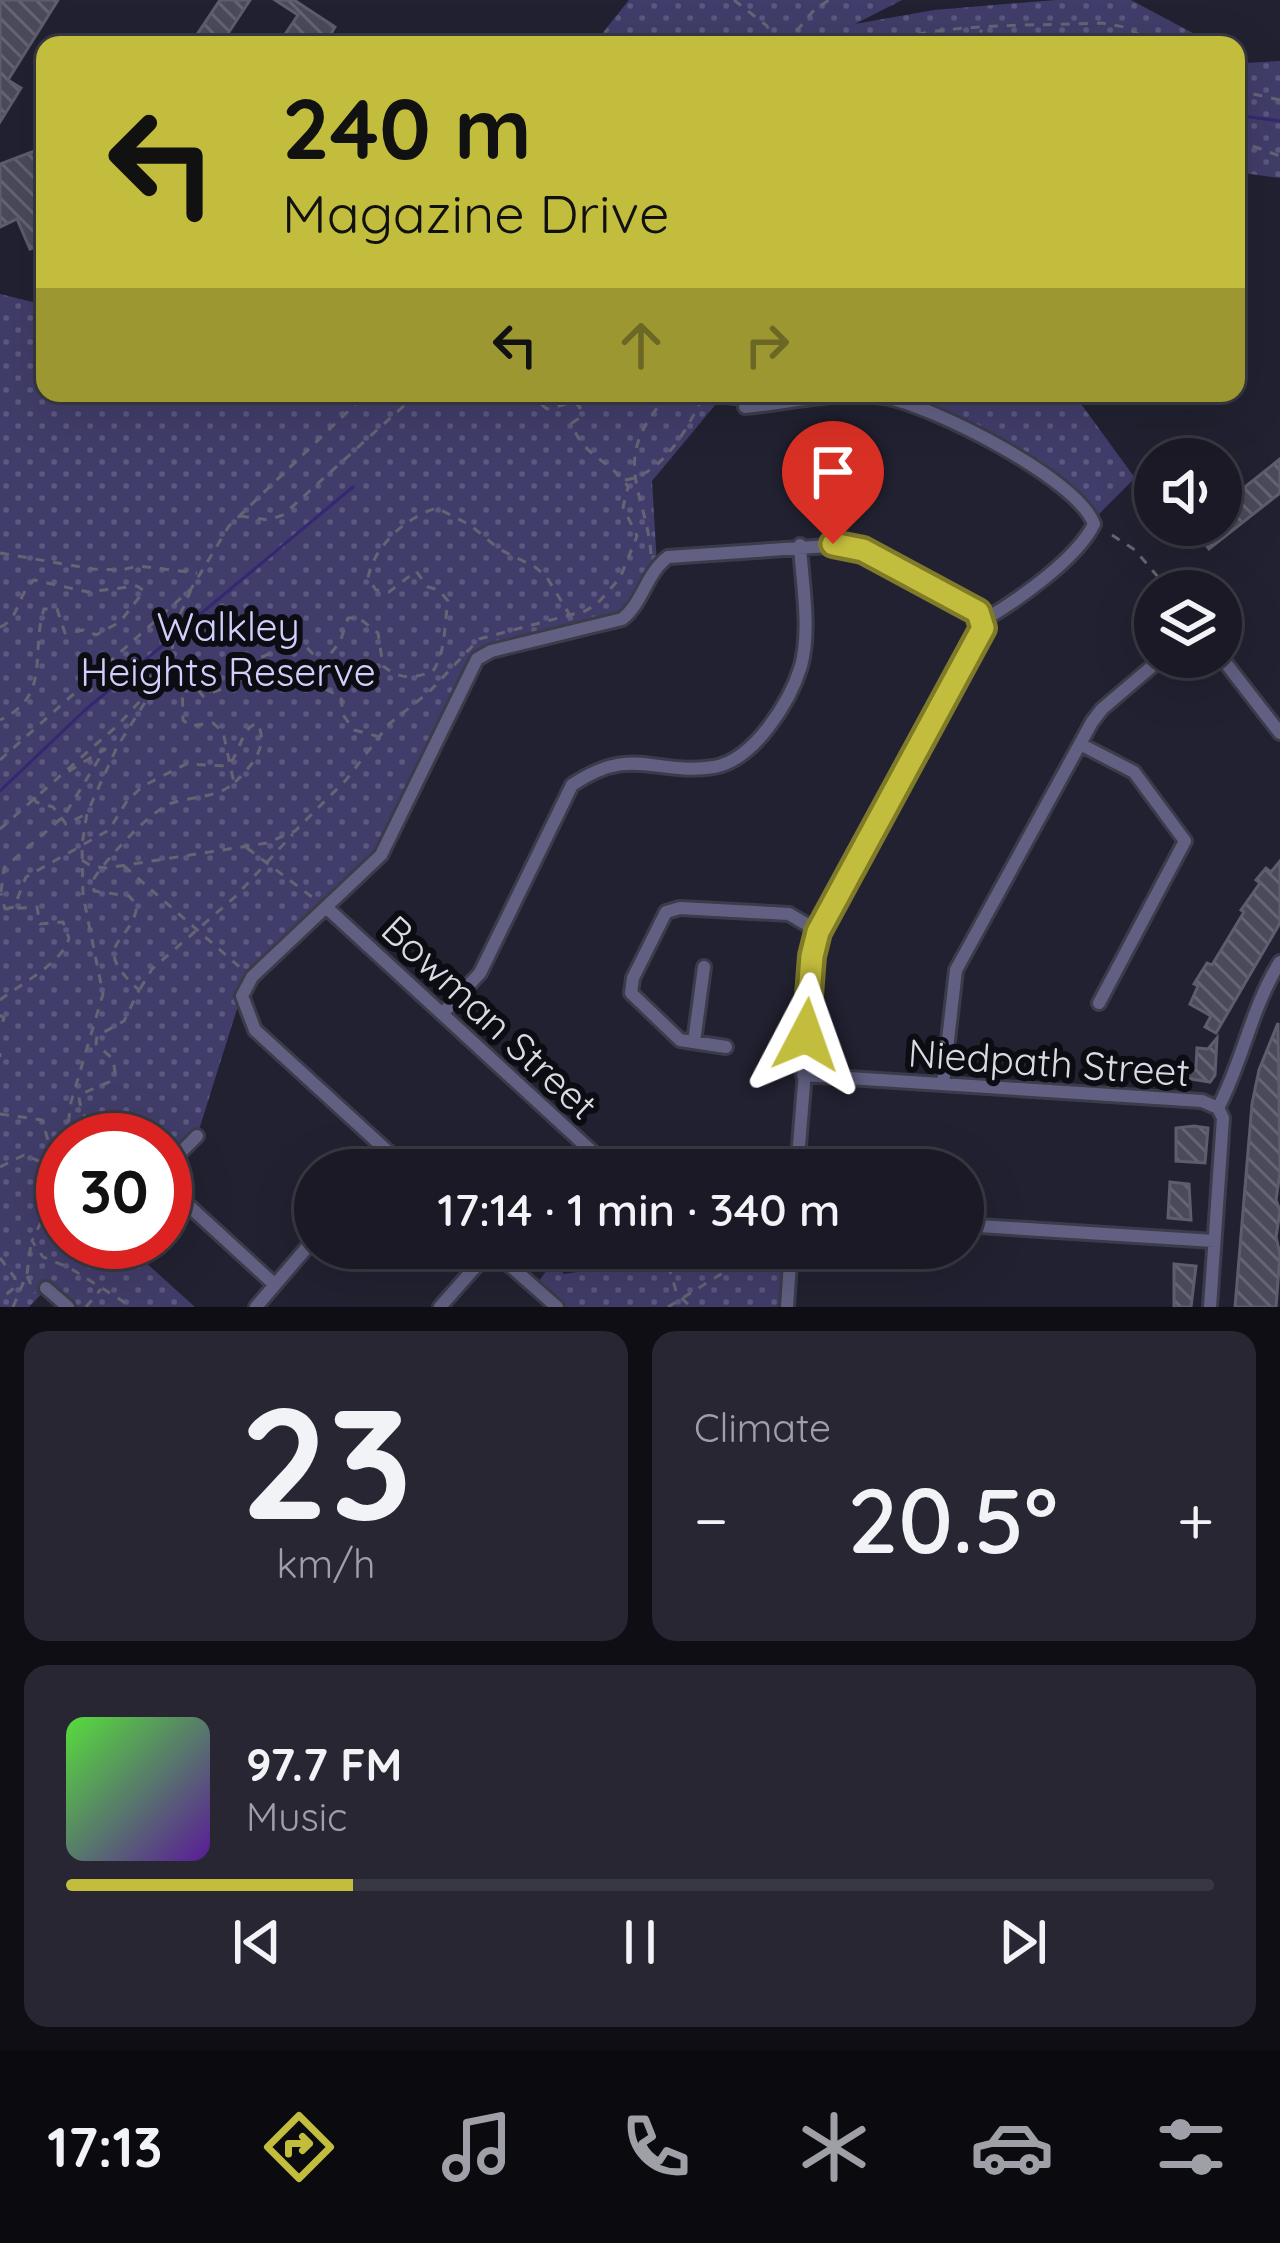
<!DOCTYPE html>
<html lang="en">
<head>
<meta charset="utf-8">
<style>
  body { margin:0; font-family:Quicksand,sans-serif; background:#272632; color:#f1f3f6; height:100vh; display:flex; flex-direction:column; font-size:45px; white-space:nowrap }
  * { box-sizing:border-box; margin:0 }
  p { font-size:39px; color:#9fa0a7 }
  .icon { flex:none; width:66px; height:66px; fill:none; stroke:currentColor; stroke-width:2; stroke-linecap:round; stroke-linejoin:round }
  .map { position:relative; height:1307px; overflow:hidden }
  .panel { display:flex; flex-direction:column; gap:24px; padding:24px; background:#0e0e14; flex:1 }
  .panel>* { flex:none }
  .top-card { position:absolute; left:36px; top:36px; width:1209px; height:366px; border-radius:24px; box-shadow:0 12px 48px #0002,0 0 0 3px #383842; background:#c3bd3e; color:#111; overflow:hidden }
  .fabs { position:absolute; left:1134px; top:438px; display:grid; gap:24px }
  .fabs a { display:grid; place-items:center; width:108px; height:108px; border-radius:50%; background:#1a1925; box-shadow:0 12px 48px #0002,0 0 0 3px #383842; font-size:60px }
  .speed { position:absolute; left:36px; top:1113px; display:flex; gap:24px; font-size:60px; font-weight:700; text-align:center }
  .speed>* { display:grid; place-content:center; width:156px; height:156px; border-radius:50%; background:#1a1925; box-shadow:0 12px 48px #0002,0 0 0 3px #383842; line-height:1 }
  .speed .limit { border:18px solid #d22; background:#fff; color:#111 }
  .pin { position:absolute; display:grid; place-items:center; width:102px; height:102px; color:#fff; margin:-123px -51px; border-radius:50% 50% 50% 0; rotate:-45deg; box-shadow:0 0 12px #0007 }
  .pin .icon { rotate:45deg }
  .me { position:absolute; width:132px; margin:-66px; rotate:4deg; stroke-linejoin:round; filter:drop-shadow(0 0 9px #0008) }
  .turn { display:flex; align-items:center; gap:42px; height:252px; padding:0 48px; font-size:54px }
  .turn .icon { width:156px; height:156px; stroke-width:2.5 }
  .turn b { display:block; font-size:84px; line-height:102px }
  .lanes { display:flex; align-items:center; height:114px; padding:0 48px; background:#0003; justify-content:center; gap:60px; direction:ltr }
  .lanes .off { opacity:.35 }
  .big { font-size:90px; font-weight:600; line-height:1.1 }
  .panel .tile { flex:1; display:flex; flex-direction:column; justify-content:center; gap:18px; min-width:0; padding:0 42px; border-radius:24px; background:#272632 }
  .panel .dial { align-items:center; gap:0 }
  .dial b { font-size:156px; line-height:1 }
  .song { display:flex; align-items:center; gap:36px }
  .cover { width:144px; height:144px; border-radius:18px; background:linear-gradient(135deg,hsl(110 70% 55%),hsl(270 70% 35%)) }
  .played { height:12px; border-radius:6px; background:linear-gradient(90deg,#c3bd3e 25%,#383842 25%) }
  .keys { display:flex; justify-content:space-around; direction:ltr }
  .heat { display:flex; justify-content:space-between; align-items:center; font-size:66px; direction:ltr }
  .panel .tiles { flex:1; display:grid; gap:24px; grid-template-columns:1fr 1fr }
  .tile:last-child { grid-column:span 2 }
  .trip { position:absolute; left:294px; top:1149px; width:690px; height:120px; border-radius:60px; background:#1a1925; box-shadow:0 12px 48px #0002,0 0 0 3px #383842; font-weight:600; line-height:120px; text-align:center }
  .tab-bar { display:flex; height:192px; justify-content:space-around; align-items:center; background:#0a0a0f; color:#9fa0a7 }
  .tab-bar .icon { width:84px; height:84px }
  .tab-bar .selected { color:#c3bd3e }
  .tab-bar b { font-size:54px; color:#f1f3f6 }
  .map>svg:first-child { display:block }
  .green { fill:url(#green-dots) }
  .lines { fill:none; stroke-linecap:round; stroke-linejoin:round }
  .stream { stroke:#352772; stroke-width:3 }
  .building { fill:url(#building-back-hatch); stroke:#5e5d6f; stroke-width:3 }
  .minor-casing { stroke:#3c3b4a; stroke-width:18 }
  .path { stroke:#656473; stroke-width:3; stroke-dasharray:9 9; stroke-linecap:butt }
  .minor { stroke:#616083; stroke-width:12 }
  .route-casing { stroke:#7f7b28; stroke-width:30 }
  .route { stroke:#c3bd3e; stroke-width:21 }
  .labels { text-anchor:middle; dominant-baseline:central; stroke-width:12; stroke-linejoin:round; paint-order:stroke }
  .park-label { font-size:39px; fill:#d0cffb; stroke:#0c0c13 }
  .street-label { font-size:39px; fill:#dadae5; stroke:#0c0c13 }
</style>
</head>
<body>
<div class="map">
<svg width="1280" height="1307" viewBox="0 0 1280 1307">
  <defs>
    <pattern id="green-dots" width="8" height="8" patternUnits="userSpaceOnUse" patternTransform="scale(3)"><rect width="8" height="8" fill="#413d6a"/><path d="M2 2h.1M6 6h.1" fill="none" stroke="#5c587f" stroke-width="1.8" stroke-linecap="round"/></pattern>
    <pattern id="building-back-hatch" width="6" height="6" patternUnits="userSpaceOnUse" patternTransform="scale(3)"><rect width="6" height="6" fill="#4a4a5b"/><path d="M-1 5l2 2M0 0l6 6M5-1l2 2" fill="none" stroke="#646472"/></pattern>
  </defs>
  <rect width="100%" height="100%" fill="#222131"/>
  <path class="green" d="M629,0H902L855,24L934,10L1056,0H1131L1215,45H593Z
    M1236,57L1247,63L1280,61V178L1236,172Z
    M0,294L45,305V393H1073L1135,478L1093,520L1046,478L966,428L859,396L745,407L716,404L652,481L657,565L627,616L482,655L381,855L243,990L197,1136L165,1168V1140H63V1242H123L195,1307H66L46,1289L29,1307H0Z
    M588,1248H788L784,1307H566L538,1282L553,1262L564,1274L584,1271L590,1258Z"/>
  <g class="lines">
    <path class="stream" d="M1236,115L1280,121
      M0,791L84,711L353,487"/>
  </g>
  <path class="building" d="M0,0H58L8,80L21,88L0,122Z
    M220,0H250L227,35L243,45H190Z
    M275,0H294L335,27L329,37L340,45H278L298,15Z
    M45,147V243L30,249L17,219L0,227V164Z
    M1280,459V493L1209,549L1190,525H1221V506Z
    M1280,861V923L1216,1033L1205,1027L1211,1016L1190,1004L1198,986L1194,984L1207,963L1212,965L1244,912L1241,910L1260,883L1256,880L1266,868L1271,872Z
    M1278,1023L1280,1172L1276,1200L1280,1211L1276,1237L1280,1254L1276,1307H1235L1252,1104L1259,1070Z
    M1217,1038L1215,1075L1210,1082L1185,1078V1066L1196,1067L1197,1048L1208,1049Z
    M1194,1126L1208,1128L1205,1163L1176,1161V1128Z
    M1170,1182L1189,1184L1191,1220L1168,1218Z
    M1174,1264L1196,1266L1191,1307H1174Z"/>
  <g class="lines">
    <defs>
      <path id="minor" d="M745,407C789,403 840,390 884,397C933,406 1078,479 1094,524C1077,559 1017,601 982,621
        M1221,657L1280,733
        M1080,744L1134,772L1185,841L1099,1003
        M327,908L612,1170
        M443,1013L480,973L572,785C633,744 654,776 714,767C754,760 790,702 801,666C811,629 802,583 800,545
        M694,1042L704,967
        M726,1047L680,1040L631,993L633,978L666,912L680,908L789,914L818,931
        M803,1075L1202,1101L1218,1108
        M943,1084L956,970L1092,722L1102,709L1163,657
        M165,1168L197,1136
        M376,1170L391,1154
        M408,1170L255,1030L242,996L252,977L381,855L477,659L491,651L622,619C643,603 646,573 668,557L844,545L863,551L978,612L982,621
        M797,1170L816,937L982,634V621
        M165,1184L274,1284
        M963,1225L1214,1241
        M567,1251L570,1248
        M498,1255L557,1307
        M46,1288L68,1307
        M256,1307L315,1238
        M440,1307L486,1255
        M787,1307L791,1248
        M1210,1307L1223,1118L1218,1108C1243,1061 1251,1008 1280,962"/>
    </defs>
    <use href="#minor" class="minor-casing"/>
    <path class="path" d="M734,0L767,26L775,45
      M785,45L814,10L829,0
      M883,45C929,22 1046,26 1102,23L1124,27L1160,45
      M967,45L982,30
      M1236,90L1280,100
      M1236,140L1280,156
      M625,480C663,475 691,424 704,393
      M240,516L268,520L283,515L418,393
      M1112,535L1135,550L1170,591
      M0,553L93,569L121,570L138,566L197,573
      M651,554C647,496 612,464 658,407L655,393
      M0,627C20,619 17,594 34,580L88,592L137,586L144,591L120,622L96,635L84,630L65,633L57,609H44C30,653 52,696 0,720
      M159,681L170,667L175,626L191,590
      M380,737L354,730L343,715L341,697L311,682L303,670L285,666L203,696L189,679L166,671C193,664 218,665 245,661C266,659 281,646 299,639L322,664L340,642L348,618H359L378,633L383,666C401,680 414,679 433,671C446,652 444,625 448,601L439,590L428,587L416,571L389,592L376,590L368,578C374,546 406,517 437,508L470,525L499,549L535,567L546,576L571,617
      M0,760L191,589L229,526L367,393
      M34,797L36,802L53,807L66,824L86,814
      M0,829L118,725L152,688
      M247,848L316,900
      M82,860L91,866L107,868L267,843L295,831L346,780L389,724L429,692L479,639L585,611L597,604L620,578L637,536L623,507L628,487C612,461 580,455 572,423L578,419L580,407L574,402L547,409L527,393
      M124,866L243,970
      M1,892L4,868L64,816L105,749L61,776
      M5,909L14,907L26,877L109,830L127,801L143,786L186,764L227,766C241,754 240,729 257,723C270,745 252,766 235,782
      M140,989L152,969L236,896L293,834
      M0,1000C20,984 63,963 69,938L63,922L40,924L37,907L5,909L1,893
      M0,1015L4,1018L0,1030
      M0,1053V1057
      M0,1114L42,1120L56,1167
      M66,1140L71,1102L103,994L83,895L82,845L87,813L117,747L159,680
      M92,1140C92,1123 79,1113 79,1095L109,1082L115,1072L113,1059L96,1044L97,1036L124,1021L139,990C86,942 133,944 137,905L129,896L94,891L93,880C106,859 148,814 169,804C190,796 216,799 234,783L223,732L213,723L190,726L183,720L182,677
      M63,1154L58,1186L32,1241L43,1257L70,1268L132,1307
      M0,1167L24,1155L54,1167
      M663,1248L677,1294L691,1307
      M0,1258L15,1278V1287L0,1300
      M27,1276L35,1293
      M13,1307L27,1274L31,1243
      M86,1307L101,1289
      M668,1307L739,1263L755,1248"/>
    <use href="#minor" class="minor"/>
  </g>
  <g class="lines">
    <defs>
      <path id="route" d="M806,1035L812,956L818,932L983,628L978,612L863,550L833,544"/>
    </defs>
    <use href="#route" class="route-casing"/>
    <use href="#route" class="route"/>
  </g>
  <g class="labels">
    <g class="park-label">
      <text x="228" y="626">Walkley<tspan x="228" dy="45">Heights Reserve</tspan></text>
    </g>
    <g class="street-label">
      <text transform="translate(490 1017) rotate(43)">Bowman Street</text>
      <text transform="translate(1049 1062) rotate(4)">Niedpath Street</text>
    </g>
  </g>
</svg>
<div class="fabs">
<a><svg class="icon" aria-label="sound" viewBox="0 0 24 24"><path d="M4 9h4l5-4v14l-5-4H4zM17 9q2 3 0 6"/></svg></a>
<a><svg class="icon" aria-label="layers" viewBox="0 0 24 24"><path d="M12 4l9 5-9 5-9-5zM3 14l9 5 9-5"/></svg></a>
</div>
<div class="speed"><div class="limit">30</div></div>
<div class="pin" style="left:833px;top:544px;background:#d93025"><svg class="icon" aria-label="arrive" viewBox="0 0 24 24"><path d="M6 21V4h12l-3 4 3 4H6"/></svg></div>
<svg class="me" style="left:806px;top:1035px" viewBox="-20 -20 40 40"><path d="M0-17L14 15 0 8-14 15z" fill="#c3bd3e" stroke="#fff" stroke-width="4"/></svg>
<div class="trip">17:14 · 1 min · 340 m</div>
<div class="top-card">
<div class="turn"><svg class="icon" aria-label="left" viewBox="0 0 24 24"><path d="M17 20v-9H6M10 6l-5 5 5 5"/></svg><div><b>240 m</b>Magazine Drive</div></div>
<div class="lanes"><svg class="icon" aria-label="left" viewBox="0 0 24 24"><path d="M17 20v-9H6M10 6l-5 5 5 5"/></svg><svg class="icon off" aria-label="ahead" viewBox="0 0 24 24"><path d="M12 20V5M6 11l6-6 6 6"/></svg><svg class="icon off" aria-label="right" viewBox="0 0 24 24"><path d="M7 20v-9h11M14 6l5 5-5 5"/></svg></div>
</div>
</div>
<section class="panel">
<div class="tiles">
<div class="tile dial"><b>23</b><p>km/h</p></div>
<div class="tile"><p>Climate</p>
<div class="heat"><a>−</a><b class="big">20.5°</b><a>+</a></div>
</div>
<div class="tile">
<div class="song"><i class="cover"></i><div><b>97.7 FM</b><p>Music</p></div></div>
<div class="played"></div>
<div class="keys"><svg class="icon" aria-label="previous" viewBox="0 0 24 24"><path d="M18 5L8 12l10 7zM5 5v14"/></svg><svg class="icon" aria-label="pause" viewBox="0 0 24 24"><path d="M8 5v14M16 5v14"/></svg><svg class="icon" aria-label="next" viewBox="0 0 24 24"><path d="M6 5l10 7-10 7zM19 5v14"/></svg></div>
</div>
</div>
</section>
<nav class="tab-bar">
<b>17:13</b>
<svg class="icon selected" aria-label="directions" viewBox="0 0 24 24"><path d="M12 3l9 9-9 9-9-9zM9 14v-3h6M13 9l2 2-2 2"/></svg>
<svg class="icon" aria-label="music" viewBox="0 0 24 24"><path d="M9 18V5l10-2v13"/><circle cx="6" cy="18" r="3"/><circle cx="16" cy="16" r="3"/></svg>
<svg class="icon" aria-label="phone" viewBox="0 0 24 24"><path d="M5 4h4l2 5-3 2q2 4 5 5l2-3 5 2v4C11 20 4 13 5 4z"/></svg>
<svg class="icon" aria-label="climate" viewBox="0 0 24 24"><path d="M12 3v18M4 7l16 10M4 17L20 7"/></svg>
<svg class="icon" aria-label="car" viewBox="0 0 24 24"><path d="M5 17H2v-5l4-1 3-4h7l3 4 3 1v5h-3M9 17h6M6 11h13"/><circle cx="7" cy="17" r="2"/><circle cx="17" cy="17" r="2"/></svg>
<svg class="icon" aria-label="filters" viewBox="0 0 24 24"><path d="M4 7h16M4 17h16"/><circle cx="9" cy="7" r="2"/><circle cx="15" cy="17" r="2"/></svg>
</nav>
</body>
</html>
